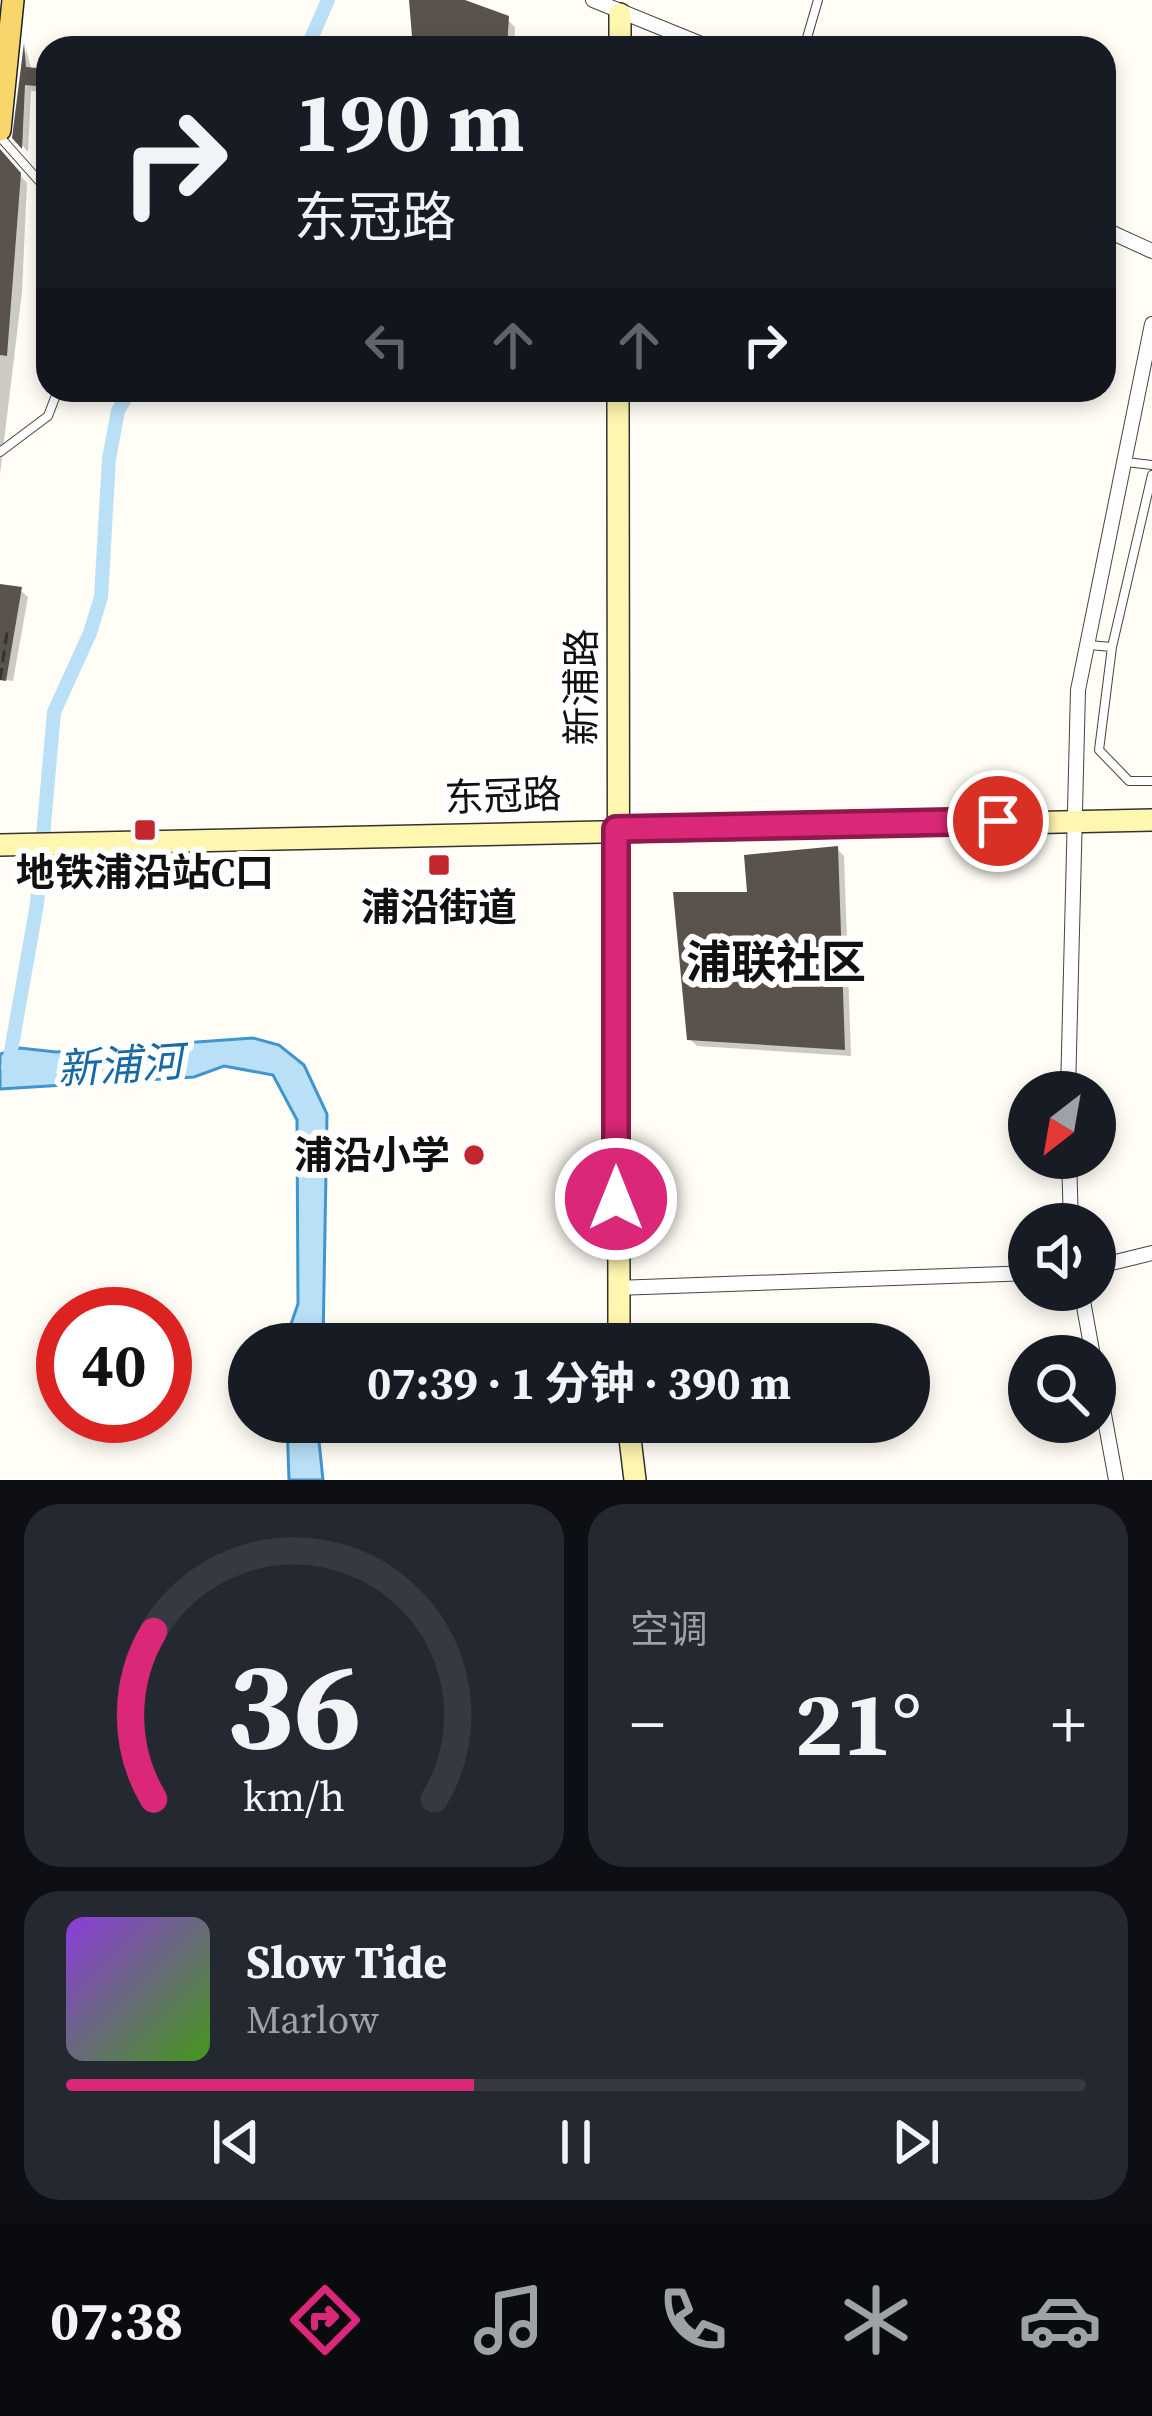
<!DOCTYPE html>
<html lang="zh">
<head>
<meta charset="utf-8">
<style>
  body { margin:0; font-family:"Source Serif 4","Noto Sans SC",serif; background:#242831; color:#f1f3f6; height:100vh; display:flex; flex-direction:column; font-size:45px; white-space:nowrap }
  * { box-sizing:border-box; margin:0 }
  p { font-size:39px; color:#9ea1a6 }
  .icon { flex:none; width:66px; height:66px; fill:none; stroke:currentColor; stroke-width:2; stroke-linecap:round; stroke-linejoin:round }
  .map { position:relative; height:1480px; overflow:hidden }
  .drawer { display:flex; flex-direction:column; gap:24px; padding:24px; background:#0d0f14; flex:1 }
  .drawer>* { flex:none }
  .hud { position:absolute; left:36px; top:36px; width:1080px; height:366px; border-radius:36px; box-shadow:0 6px 18px #0003; background:#171b24; color:#f1f3f6; overflow:hidden }
  .needle { width:78px; rotate:211deg }
  .fabs { position:absolute; left:1008px; top:1071px; display:grid; gap:24px }
  .fabs a { display:grid; place-items:center; width:108px; height:108px; border-radius:50%; background:#171b24; box-shadow:0 6px 18px #0003; font-size:60px }
  .speed { position:absolute; left:36px; top:1287px; display:flex; gap:24px; font-size:60px; font-weight:700; text-align:center }
  .speed>* { display:grid; place-content:center; width:156px; height:156px; border-radius:50%; background:#171b24; box-shadow:0 6px 18px #0003; line-height:1 }
  .speed .limit { border:18px solid #d22; background:#fff; color:#111 }
  .pin { position:absolute; display:grid; place-items:center; width:102px; height:102px; color:#fff; margin:-51px; border:6px solid #fff; border-radius:50%; box-shadow:0 3px 12px #0007 }
  .me { position:absolute; width:132px; margin:-66px; rotate:0deg; stroke-linejoin:round; filter:drop-shadow(0 0 9px #0008) }
  .turn { display:flex; align-items:center; gap:42px; height:252px; padding:0 60px; font-size:54px }
  .turn .icon { width:156px; height:156px; stroke-width:2.5 }
  .turn b { display:block; font-size:84px; line-height:102px }
  .lanes { display:flex; align-items:center; height:114px; padding:0 60px; background:#0003; justify-content:center; gap:60px; direction:ltr }
  .lanes .off { opacity:.35 }
  .big { font-size:90px; font-weight:700; line-height:1.1 }
  .drawer .card { flex:1; display:flex; flex-direction:column; justify-content:center; gap:18px; min-width:0; padding:0 42px; border-radius:36px; background:#242831 }
  .drawer .dial { align-items:center; gap:0 }
  .dial svg { height:312px; overflow:visible; fill:none; stroke:#363941; stroke-width:7; stroke-linecap:round; text-anchor:middle }
  .dial text { fill:#f1f3f6; stroke:none }
  .song { display:flex; align-items:center; gap:36px }
  .cover { width:144px; height:144px; border-radius:18px; background:linear-gradient(135deg,hsl(270 70% 55%),hsl(100 70% 35%)) }
  .played { height:12px; border-radius:6px; background:linear-gradient(90deg,#db2777 40%,#363941 40%) }
  .keys { display:flex; justify-content:space-around; direction:ltr }
  .heat { display:flex; justify-content:space-between; align-items:center; font-size:66px; direction:ltr }
  .drawer .tiles { flex:1; display:grid; gap:24px; grid-template-columns:1fr 1fr }
  .card:last-child { grid-column:span 2 }
  .trip { position:absolute; left:228px; top:1323px; width:702px; height:120px; border-radius:60px; background:#171b24; box-shadow:0 6px 18px #0003; font-weight:700; line-height:120px; text-align:center }
  .dock { display:flex; height:192px; justify-content:space-around; align-items:center; background:#090b0e; color:#9ea1a6 }
  .dock .icon { width:84px; height:84px }
  .dock .active { color:#db2777 }
  .dock b { font-size:54px; color:#f1f3f6 }
  .map>svg:first-child { display:block }
  .water { fill:#b9e0f7; stroke:#3f96cf; stroke-width:3 }
  .shadow { fill:#0003 }
  .lines { fill:none; stroke-linecap:round; stroke-linejoin:round }
  .canal { stroke:#b9e0f7; stroke-width:14 }
  .building { fill:#5a524d }
  .lane-casing { stroke:#444; stroke-width:10 }
  .street-casing { stroke:#444; stroke-width:16 }
  .secondary-casing { stroke:#333; stroke-width:24 }
  .primary-casing { stroke:#222; stroke-width:24 }
  .path { stroke:#333; stroke-width:3; stroke-dasharray:12 6; stroke-linecap:butt }
  .lane { stroke:#fff; stroke-width:8 }
  .street { stroke:#fff; stroke-width:14 }
  .secondary { stroke:#fff6b0; stroke-width:21 }
  .primary { stroke:#f9d66b; stroke-width:21 }
  .route-casing { stroke:#8e194d; stroke-width:30 }
  .route { stroke:#db2777; stroke-width:21 }
  .poi-dot { fill:#c4262e; stroke:#fff; stroke-width:4.5 }
  .labels { text-anchor:middle; dominant-baseline:central; stroke-width:12; stroke-linejoin:round; paint-order:stroke }
  .street-label { font-size:39px; fill:#111; stroke:#fff }
  .poi-label { font-size:39px; font-weight:bold; fill:#111; stroke:#fff }
  .water-label { font-size:42px; font-style:italic; fill:#1768a6; stroke:#fff }
  .quarter-label { font-size:45px; font-weight:bold; fill:#111; stroke:#fff }
</style>
</head>
<body>
<div class="map">
<svg width="1152" height="1480" viewBox="0 0 1152 1480">
  <rect width="100%" height="100%" fill="#fffdf5"/>
  <path class="water" d="M253,1038L279,1045L304,1065L327,1114L323,1344H284L298,1304L297,1120L273,1075L224,1066L194,1077L0,1089V1054L20,1048L56,1052Z
    M287,1422H317L323,1480H289Z"/>
  <path class="shadow" d="M412,0H456L507,19L515,27L514,48H416Z
    M26,49L32,71L48,72V92L31,91L28,152L15,137Z
    M0,154L27,183L22,292L0,474Z
    M0,587L20,590L28,597L13,681L0,679Z
    M837,849L844,856L851,1056L697,1046L690,1039Z"/>
  <g class="lines">
    <path class="canal" d="M307,48L328,0
      M8,1068L37,904L54,712L90,633L101,597L109,459L118,411L130,390"/>
  </g>
  <path class="building" d="M409,0H465L509,16L507,48H413Z
    M24,43L26,67L48,69V87L25,85L22,149L12,138Z
    M0,149L21,173L7,356L0,355Z
    M0,584L22,587L6,681L0,680Z
    M838,846L845,1050L687,1040L673,892H747L744,855Z"/>
  <g class="lines">
    <defs>
      <path id="lane" d="M804,48L818,0
        M0,137L48,191
        M0,452L48,416L58,390
        M1126,462L1152,465
        M1089,645L1112,647L1099,750L1129,781H1152
        M1112,647L1152,475"/>
      <path id="street" d="M593,0L711,48
        M1104,229L1152,251
        M1068,1092L1078,690L1152,324
        M1069,1158L1071,1224
        M1095,1267L1152,1253
        M616,1288L1029,1273
        M1081,1290L1093,1356
        M1095,1365L1116,1480"/>
      <path id="secondary" d="M620,48V14
        M618,390L619,1344
        M0,845L1152,820
        M628,1422L635,1480"/>
      <path id="primary" d="M0,130L13,0"/>
    </defs>
    <use href="#lane" class="lane-casing"/>
    <use href="#street" class="street-casing"/>
    <use href="#secondary" class="secondary-casing"/>
    <use href="#primary" class="primary-casing"/>
    <path class="path" d="M0,680L8,626"/>
    <use href="#lane" class="lane"/>
    <use href="#street" class="street"/>
    <use href="#secondary" class="secondary"/>
    <use href="#primary" class="primary"/>
  </g>
  <g class="lines">
    <defs>
      <path id="route" d="M616,1199V829L998,821"/>
    </defs>
    <use href="#route" class="route-casing"/>
    <use href="#route" class="route"/>
  </g>
  <g class="poi-dot">
    <rect x="133" y="818" width="24" height="24" rx="6"/>
    <rect x="427" y="853" width="24" height="24" rx="6"/>
    <circle cx="474" cy="1155" r="12"/>
  </g>
  <g class="labels">
    <g class="street-label">
      <text transform="translate(581 687) rotate(-90)">新浦路</text>
      <text transform="translate(503 796) rotate(-2)">东冠路</text>
    </g>
    <g class="poi-label">
      <text x="145" y="872">地铁浦沿站C口</text>
      <text x="439" y="907">浦沿街道</text>
      <text x="450" y="1155" text-anchor="end">浦沿小学</text>
    </g>
    <g class="water-label">
      <text transform="translate(120 1065) rotate(-4)">新浦河</text>
    </g>
    <g class="quarter-label">
      <text x="776" y="962">浦联社区</text>
    </g>
  </g>
</svg>
<div class="fabs">
<a><svg class="needle" viewBox="-14 -14 28 28"><path d="M0-13l5 13h-10z" fill="#e53935"/><path d="M0 13l5-13h-10z" fill="#9ea1a6"/></svg></a>
<a><svg class="icon" aria-label="sound" viewBox="0 0 24 24"><path d="M4 9h4l5-4v14l-5-4H4zM17 9q2 3 0 6"/></svg></a>
<a><svg class="icon" aria-label="search" viewBox="0 0 24 24"><circle cx="10" cy="10" r="6"/><path d="M15 15l6 6"/></svg></a>
</div>
<div class="speed"><div class="limit">40</div></div>
<div class="pin" style="left:998px;top:821px;background:#d93025"><svg class="icon" aria-label="arrive" viewBox="0 0 24 24"><path d="M6 21V4h12l-3 4 3 4H6"/></svg></div>
<svg class="me" style="left:616px;top:1199px" viewBox="-20 -20 40 40"><circle r="17" fill="#db2777" stroke="#fff" stroke-width="3"/><path d="M0-11L8 9 0 5-8 9z" fill="#fff"/></svg>
<div class="trip">07:39 · 1 分钟 · 390 m</div>
<div class="hud">
<div class="turn"><svg class="icon" aria-label="right" viewBox="0 0 24 24"><path d="M7 20v-9h11M14 6l5 5-5 5"/></svg><div><b>190 m</b>东冠路</div></div>
<div class="lanes"><svg class="icon off" aria-label="left" viewBox="0 0 24 24"><path d="M17 20v-9H6M10 6l-5 5 5 5"/></svg><svg class="icon off" aria-label="ahead" viewBox="0 0 24 24"><path d="M12 20V5M6 11l6-6 6 6"/></svg><svg class="icon off" aria-label="ahead" viewBox="0 0 24 24"><path d="M12 20V5M6 11l6-6 6 6"/></svg><svg class="icon" aria-label="right" viewBox="0 0 24 24"><path d="M7 20v-9h11M14 6l5 5-5 5"/></svg></div>
</div>
</div>
<section class="drawer">
<div class="tiles">
<div class="card dial"><svg viewBox="0 0 100 80">
<path d="M14 69A42 42 0 1 1 86 69"/>
<path d="M14 69A42 42 0 0 1 14 26" stroke="#db2777"/>
<text x="50" y="56" font-size="32" font-weight="700">36</text>
<text x="50" y="72" font-size="11">km/h</text>
</svg></div>
<div class="card"><p>空调</p>
<div class="heat"><a>−</a><b class="big">21°</b><a>+</a></div>
</div>
<div class="card">
<div class="song"><i class="cover"></i><div><b>Slow Tide</b><p>Marlow</p></div></div>
<div class="played"></div>
<div class="keys"><svg class="icon" aria-label="previous" viewBox="0 0 24 24"><path d="M18 5L8 12l10 7zM5 5v14"/></svg><svg class="icon" aria-label="pause" viewBox="0 0 24 24"><path d="M8 5v14M16 5v14"/></svg><svg class="icon" aria-label="next" viewBox="0 0 24 24"><path d="M6 5l10 7-10 7zM19 5v14"/></svg></div>
</div>
</div>
</section>
<nav class="dock">
<b>07:38</b>
<svg class="icon active" aria-label="directions" viewBox="0 0 24 24"><path d="M12 3l9 9-9 9-9-9zM9 14v-3h6M13 9l2 2-2 2"/></svg>
<svg class="icon" aria-label="music" viewBox="0 0 24 24"><path d="M9 18V5l10-2v13"/><circle cx="6" cy="18" r="3"/><circle cx="16" cy="16" r="3"/></svg>
<svg class="icon" aria-label="phone" viewBox="0 0 24 24"><path d="M5 4h4l2 5-3 2q2 4 5 5l2-3 5 2v4C11 20 4 13 5 4z"/></svg>
<svg class="icon" aria-label="climate" viewBox="0 0 24 24"><path d="M12 3v18M4 7l16 10M4 17L20 7"/></svg>
<svg class="icon" aria-label="car" viewBox="0 0 24 24"><path d="M5 17H2v-5l4-1 3-4h7l3 4 3 1v5h-3M9 17h6M6 11h13"/><circle cx="7" cy="17" r="2"/><circle cx="17" cy="17" r="2"/></svg>
</nav>
</body>
</html>
